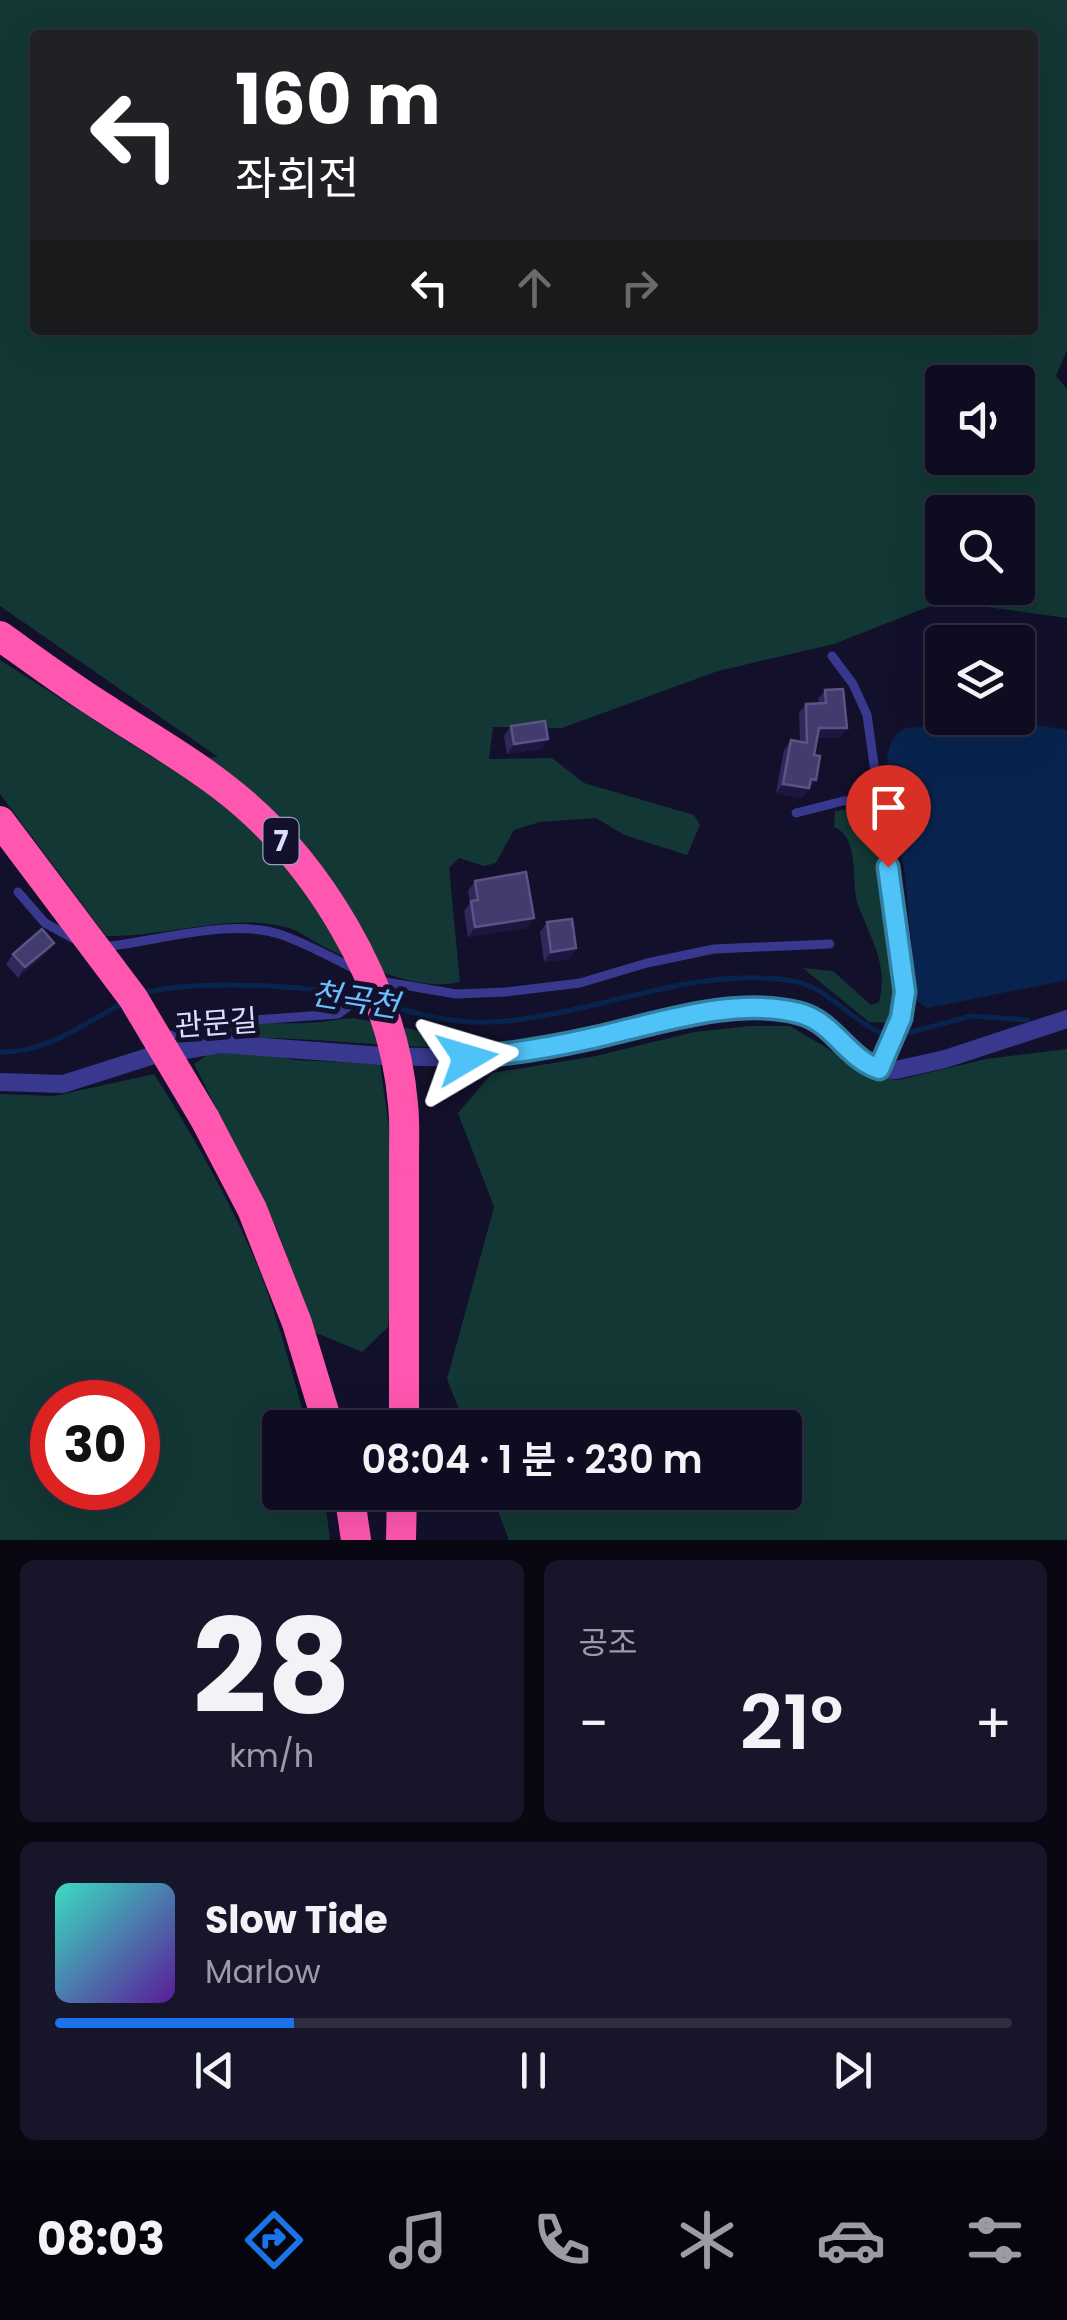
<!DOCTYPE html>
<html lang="ko">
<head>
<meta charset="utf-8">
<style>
  body { margin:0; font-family:Poppins,"Noto Sans KR",sans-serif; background:#17152a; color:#f1f3f6; height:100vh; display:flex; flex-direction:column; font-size:38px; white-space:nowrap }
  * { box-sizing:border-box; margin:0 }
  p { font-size:32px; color:#9b9ba5 }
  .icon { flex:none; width:55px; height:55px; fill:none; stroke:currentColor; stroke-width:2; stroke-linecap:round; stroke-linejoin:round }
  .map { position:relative; height:1540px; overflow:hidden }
  .side { display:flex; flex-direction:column; gap:20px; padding:20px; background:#080712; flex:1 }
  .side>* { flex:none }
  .guide { position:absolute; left:30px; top:30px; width:1008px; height:305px; border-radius:10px; box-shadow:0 10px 40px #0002,0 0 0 2px #2e2c3f; background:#202124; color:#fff; overflow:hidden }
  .controls { position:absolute; left:925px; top:365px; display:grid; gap:20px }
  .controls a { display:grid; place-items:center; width:110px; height:110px; border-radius:10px; background:#0e0c21; box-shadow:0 10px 40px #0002,0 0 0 2px #2e2c3f; font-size:50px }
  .speed { position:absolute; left:30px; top:1380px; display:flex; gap:20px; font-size:50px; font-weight:700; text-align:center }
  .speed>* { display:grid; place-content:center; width:130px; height:130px; border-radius:50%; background:#0e0c21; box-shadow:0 10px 40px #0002,0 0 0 2px #2e2c3f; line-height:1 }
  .speed .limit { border:15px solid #d22; background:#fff; color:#111 }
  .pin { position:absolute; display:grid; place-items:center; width:85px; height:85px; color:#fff; margin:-102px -42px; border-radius:50% 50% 50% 0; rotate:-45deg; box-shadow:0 0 10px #0007 }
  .pin .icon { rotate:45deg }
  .me { position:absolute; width:110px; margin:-55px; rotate:83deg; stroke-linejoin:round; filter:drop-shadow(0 0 8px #0008) }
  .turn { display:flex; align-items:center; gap:35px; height:210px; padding:0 40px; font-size:45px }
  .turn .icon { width:130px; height:130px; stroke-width:2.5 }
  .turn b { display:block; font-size:70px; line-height:85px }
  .lanes { display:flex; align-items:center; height:95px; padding:0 40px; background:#0003; justify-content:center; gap:50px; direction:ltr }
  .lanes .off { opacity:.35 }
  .big { font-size:75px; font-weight:600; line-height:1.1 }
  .side .card { flex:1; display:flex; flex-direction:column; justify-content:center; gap:15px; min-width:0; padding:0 35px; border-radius:15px; background:#17152a }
  .side .dial { align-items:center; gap:0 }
  .dial b { font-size:130px; line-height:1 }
  .song { display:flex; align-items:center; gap:30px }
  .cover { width:120px; height:120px; border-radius:15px; background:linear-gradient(135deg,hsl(170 70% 55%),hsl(270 70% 35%)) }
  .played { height:10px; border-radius:5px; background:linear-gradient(90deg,#1a73e8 25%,#2e2c3f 25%) }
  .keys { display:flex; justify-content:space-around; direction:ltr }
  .heat { display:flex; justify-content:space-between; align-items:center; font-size:55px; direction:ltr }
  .side .tiles { flex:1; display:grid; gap:20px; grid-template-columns:1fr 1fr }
  .card:last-child { grid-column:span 2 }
  .trip { position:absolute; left:262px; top:1410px; width:540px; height:100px; border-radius:10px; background:#0e0c21; box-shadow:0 10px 40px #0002,0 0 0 2px #2e2c3f; font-weight:600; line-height:100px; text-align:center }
  .tab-bar { display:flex; height:160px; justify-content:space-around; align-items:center; background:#06050d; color:#9b9ba5 }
  .tab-bar .icon { width:70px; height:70px }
  .tab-bar .selected { color:#1a73e8 }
  .tab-bar b { font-size:45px; color:#f1f3f6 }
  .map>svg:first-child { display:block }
  .green { fill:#123734; fill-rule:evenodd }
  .water { fill:#08244e }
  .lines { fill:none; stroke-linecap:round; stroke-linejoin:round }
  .stream { stroke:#08244e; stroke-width:5 }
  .lane { stroke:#38398e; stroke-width:9 }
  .street { stroke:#38398e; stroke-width:18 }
  .highway { stroke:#ff56af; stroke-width:30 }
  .highway-bridge { stroke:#ff56af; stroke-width:30 }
  .wall { fill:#2f285b }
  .shaded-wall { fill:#1c1641 }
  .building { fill:#423b6d; stroke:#5a5484; stroke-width:2.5 }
  .route-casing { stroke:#337fa1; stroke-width:25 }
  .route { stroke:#4fc3f7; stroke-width:18 }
  .labels { text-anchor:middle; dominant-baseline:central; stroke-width:10; stroke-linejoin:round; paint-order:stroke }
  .shield { fill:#13102c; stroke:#a09ec0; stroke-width:2.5 }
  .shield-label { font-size:28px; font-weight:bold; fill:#dddbff }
  .street-label { font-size:30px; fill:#dddbff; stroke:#13102c }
  .water-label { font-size:32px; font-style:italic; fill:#69c1ff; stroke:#13102c }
</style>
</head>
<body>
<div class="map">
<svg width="1067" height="1540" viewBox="0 0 1067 1540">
  <rect width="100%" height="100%" fill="#13102c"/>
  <path class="green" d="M0,0H1067V350L1056,376L1067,389V618L943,601L834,644L718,671L562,728L493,727L489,759L552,758L584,783L694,815L700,825L687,855L624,835L596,818L540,822L514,830L496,863L484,866L459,858L449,868L460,982C416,992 361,965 322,946C308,938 297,929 281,926C230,914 159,938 106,936L0,794V660L155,759L218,757L0,606ZM35,35H1032V330H35ZM942,382H1018V458H942ZM942,512H1018V588H942Z
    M857,808L867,809L877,822L901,992L900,1007L890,1023L869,1022L803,968L833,971L871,1005L879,1002C889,964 870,938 858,905C850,881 861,838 834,827L835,811Z
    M353,1018L482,1043L480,1047C377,1051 274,1028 173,1043C198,1017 270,1025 305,1023C321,1023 337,1019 353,1018Z
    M750,1026H790L874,1076L898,1080L986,1059L1067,1049V1540H509L491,1493L785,1492V1428L466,1427L447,1379L494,1207L458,1113L492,1073L596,1056L694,1032Z
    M251,1051L295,1060L380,1064L393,1156L395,1224L388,1327L362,1352L314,1332L277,1229L194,1064L210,1053Z
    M154,1074C195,1138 243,1222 268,1294C283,1337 295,1383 307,1427L280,1428V1492L324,1493L330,1540H0V1094L54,1096ZM52,1402H138V1488H52Z"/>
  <path class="water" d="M982,722L1023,723L1067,730V980L927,1008L917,1001L905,876L887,758C890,744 892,734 907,728Z"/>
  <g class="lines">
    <path class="stream" d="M141,994C192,979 306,985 359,997
      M394,1007C424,1016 460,1024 491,1022C592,1017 692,964 793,981C829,987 850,1021 884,1034
      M899,1035L972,1016L1028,1020
      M0,1052C47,1053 83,1024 123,1003"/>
    <path class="lane" d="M832,656L853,684L867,715L904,977L901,1018L879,1069
      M796,813L843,801L878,799
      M18,892L45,923L78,941
      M102,947C155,942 228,918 279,934C306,943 332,958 357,970
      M380,981L456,994L506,992L580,983L647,963L714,949L830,944
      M163,1039L196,1024L338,1014L356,1001L365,985"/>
    <path class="street" d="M0,1082L63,1084L151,1056L222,1044L383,1056L467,1058L569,1043L734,1010H768L810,1016L831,1030L859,1060L879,1069L896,1070L945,1059L1067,1019"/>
    <path class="highway" d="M205,1119L252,1209L297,1323L329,1428
      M404,1428V1158
      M349,1492L356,1540
      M401,1540L402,1492"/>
    <path class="highway-bridge" d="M0,636C35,661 70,687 107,710C145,735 186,758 222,786C317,858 393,985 403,1104C405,1122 404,1140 404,1158
      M0,821L133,998L205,1119"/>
  </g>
  <path class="wall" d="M825,690L847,728L840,738H817L814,755L816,780L802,798L776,793L784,750L791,740L800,742L799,713L806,704L819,703L818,699Z
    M511,726L548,739L541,749L507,754L504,736Z
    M475,881L534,918L527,928L468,937L464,911L470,903L468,891Z
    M547,922L576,948L569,959L544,962L540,932Z
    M47,953L18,978L6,964L13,954Z"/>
  <path class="shaded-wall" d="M819,728H847L840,738H813Z
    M548,739L541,749L507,754L514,744Z
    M811,779L816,780L802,798L776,793L783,784Z
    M534,918L527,928L468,937L475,927Z
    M54,943L47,953L18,978L25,967Z
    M576,948L569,959L544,962L551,952Z"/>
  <path class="building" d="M843,689L847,728H819L814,755L820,756L816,780L811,779L809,788L783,784L791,740L807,743L806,704L826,703L825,690Z
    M545,721L548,739L514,744L511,726Z
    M526,872L534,918L475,927L471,901L478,900L475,881Z
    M572,919L576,948L551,952L547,922Z
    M42,929L54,943L25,967L13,954Z"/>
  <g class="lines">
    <defs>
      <path id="route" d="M467,1058C508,1054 548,1048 588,1039C654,1025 731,996 799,1013C834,1022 846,1058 879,1069L901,1018L905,992L888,867"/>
    </defs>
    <use href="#route" class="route-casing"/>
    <use href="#route" class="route"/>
  </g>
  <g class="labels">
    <rect class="shield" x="263.5" y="818" width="35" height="46" rx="8"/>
    <g class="shield-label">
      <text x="281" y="841">7</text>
    </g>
    <g class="street-label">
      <text transform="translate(216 1023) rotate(-4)">관문길</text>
    </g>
    <g class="water-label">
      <text transform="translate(355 999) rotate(9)">천곡천</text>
    </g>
  </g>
</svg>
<div class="controls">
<a><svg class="icon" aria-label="sound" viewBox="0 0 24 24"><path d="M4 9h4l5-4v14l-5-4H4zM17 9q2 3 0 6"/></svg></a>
<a><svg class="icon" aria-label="search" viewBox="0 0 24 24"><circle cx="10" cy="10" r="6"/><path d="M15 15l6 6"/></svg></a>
<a><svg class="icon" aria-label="layers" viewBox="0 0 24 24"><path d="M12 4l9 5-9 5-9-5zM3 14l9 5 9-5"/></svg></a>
</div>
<div class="speed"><div class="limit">30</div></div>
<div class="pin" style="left:888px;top:867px;background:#d93025"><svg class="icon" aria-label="arrive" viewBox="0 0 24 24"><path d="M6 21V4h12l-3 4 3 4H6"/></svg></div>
<svg class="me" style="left:467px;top:1058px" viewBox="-20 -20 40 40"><path d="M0-17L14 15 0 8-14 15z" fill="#4fc3f7" stroke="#fff" stroke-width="4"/></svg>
<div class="trip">08:04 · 1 분 · 230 m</div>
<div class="guide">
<div class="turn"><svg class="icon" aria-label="left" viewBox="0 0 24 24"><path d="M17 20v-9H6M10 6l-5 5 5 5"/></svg><div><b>160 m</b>좌회전</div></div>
<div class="lanes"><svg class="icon" aria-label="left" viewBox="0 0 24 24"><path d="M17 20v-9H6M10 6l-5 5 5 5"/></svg><svg class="icon off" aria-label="ahead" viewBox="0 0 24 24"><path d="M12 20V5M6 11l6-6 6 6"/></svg><svg class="icon off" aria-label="right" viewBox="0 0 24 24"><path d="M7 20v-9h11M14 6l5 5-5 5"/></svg></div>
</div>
</div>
<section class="side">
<div class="tiles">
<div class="card dial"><b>28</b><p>km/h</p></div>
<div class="card"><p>공조</p>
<div class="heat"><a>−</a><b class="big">21°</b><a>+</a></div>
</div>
<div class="card">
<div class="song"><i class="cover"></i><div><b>Slow Tide</b><p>Marlow</p></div></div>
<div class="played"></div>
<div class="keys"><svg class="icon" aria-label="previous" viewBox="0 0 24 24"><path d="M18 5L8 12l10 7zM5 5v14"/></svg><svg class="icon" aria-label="pause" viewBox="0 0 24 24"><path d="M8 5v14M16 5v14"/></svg><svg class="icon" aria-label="next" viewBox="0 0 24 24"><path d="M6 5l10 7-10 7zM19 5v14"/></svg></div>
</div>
</div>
</section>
<nav class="tab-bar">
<b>08:03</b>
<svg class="icon selected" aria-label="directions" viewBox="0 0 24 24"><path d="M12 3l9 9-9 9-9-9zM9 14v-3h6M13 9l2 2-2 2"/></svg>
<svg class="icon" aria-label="music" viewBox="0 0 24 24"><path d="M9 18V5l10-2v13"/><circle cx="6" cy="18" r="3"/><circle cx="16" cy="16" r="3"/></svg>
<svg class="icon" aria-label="phone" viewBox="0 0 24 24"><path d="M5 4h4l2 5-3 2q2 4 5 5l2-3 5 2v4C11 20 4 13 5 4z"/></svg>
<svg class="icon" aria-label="climate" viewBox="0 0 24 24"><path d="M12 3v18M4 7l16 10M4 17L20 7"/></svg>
<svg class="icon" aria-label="car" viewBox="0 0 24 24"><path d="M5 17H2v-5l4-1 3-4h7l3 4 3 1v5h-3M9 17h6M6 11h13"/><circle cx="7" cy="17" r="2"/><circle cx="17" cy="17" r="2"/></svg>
<svg class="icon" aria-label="filters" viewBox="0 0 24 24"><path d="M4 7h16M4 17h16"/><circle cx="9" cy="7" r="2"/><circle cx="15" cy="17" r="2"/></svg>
</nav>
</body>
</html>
